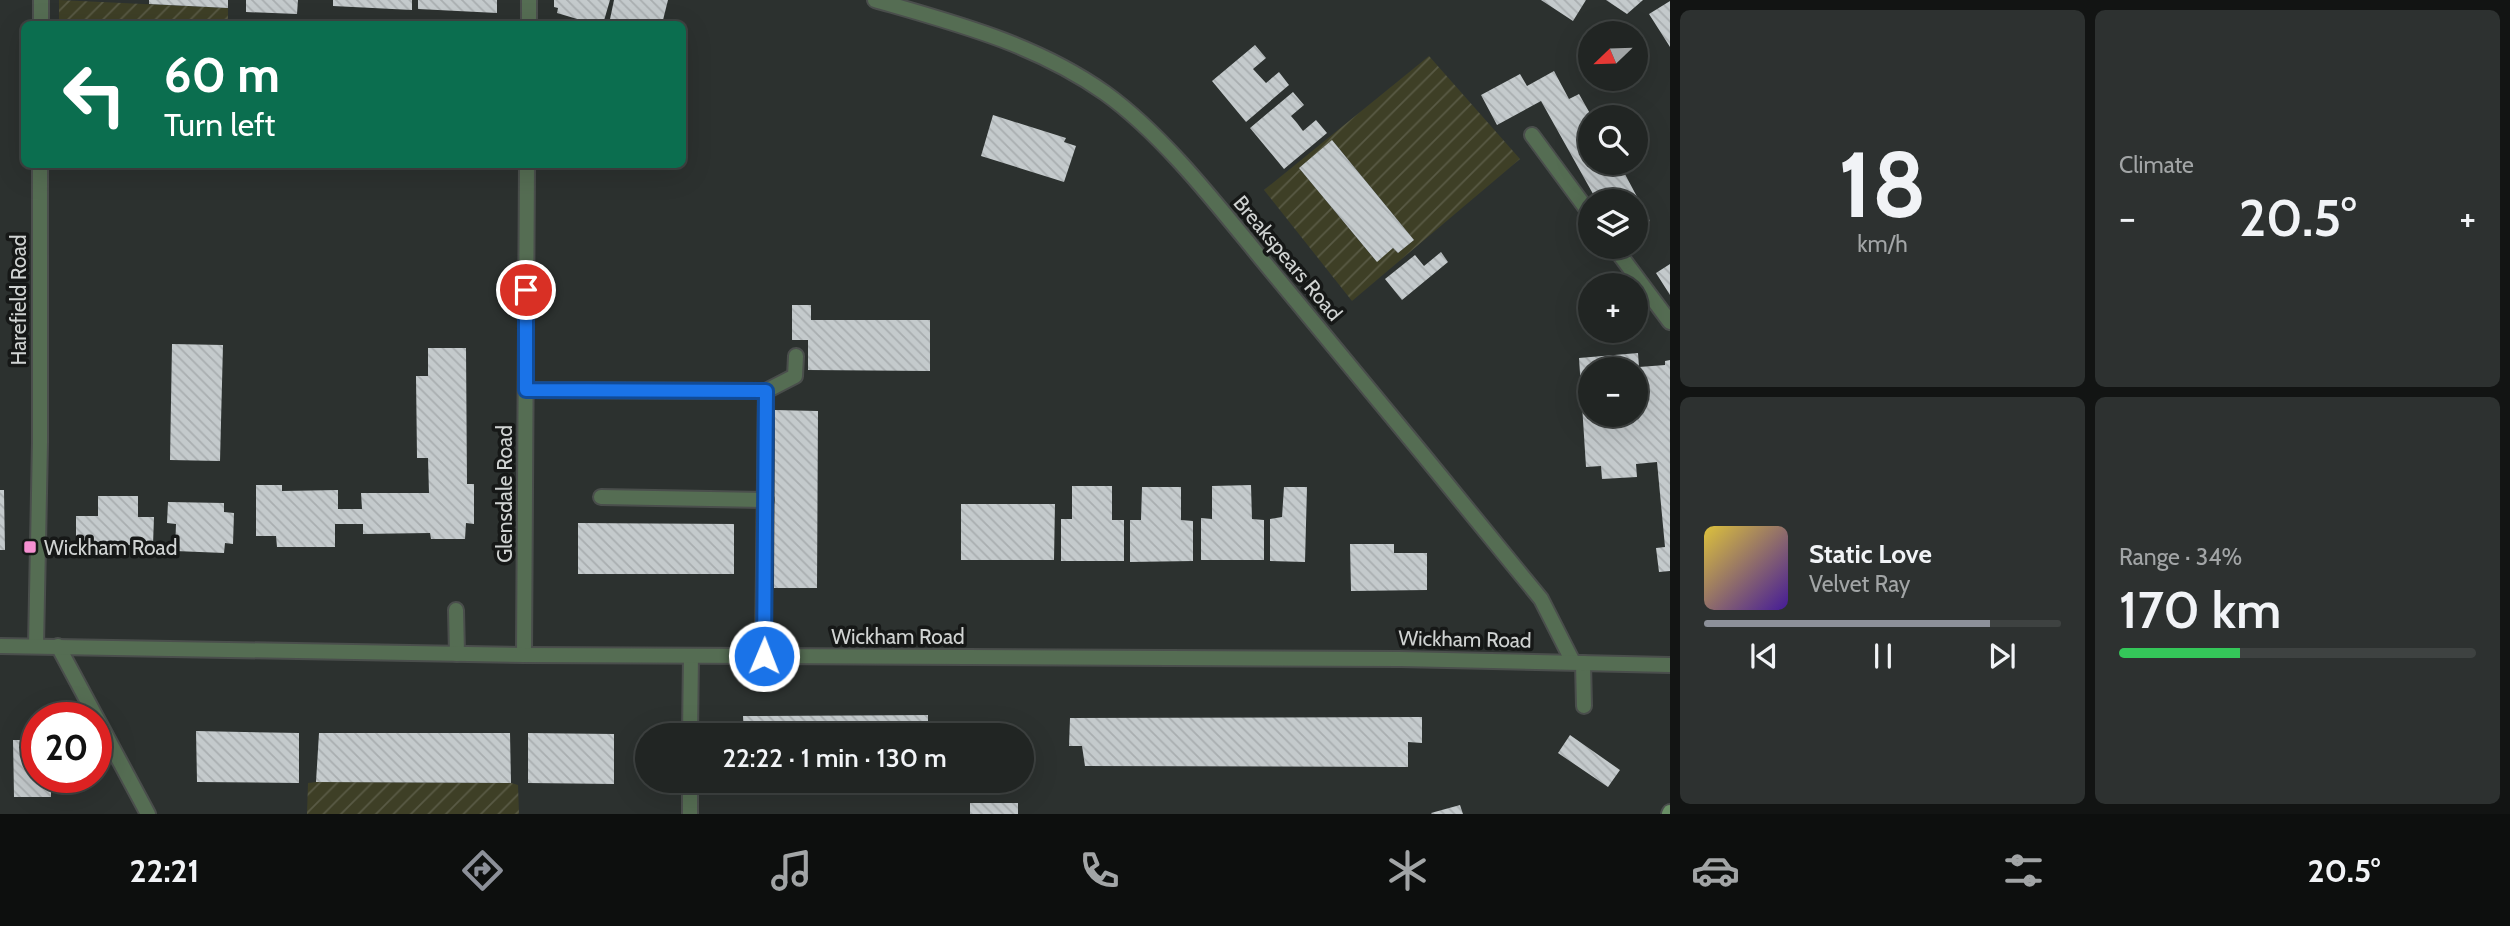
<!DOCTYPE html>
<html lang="en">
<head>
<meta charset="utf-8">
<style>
  body { margin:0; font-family:Cabin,sans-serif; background:#2d3130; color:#f1f3f6; height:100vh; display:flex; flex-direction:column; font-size:26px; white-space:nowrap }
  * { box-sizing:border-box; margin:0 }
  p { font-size:23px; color:#a2a5a6 }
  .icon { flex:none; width:38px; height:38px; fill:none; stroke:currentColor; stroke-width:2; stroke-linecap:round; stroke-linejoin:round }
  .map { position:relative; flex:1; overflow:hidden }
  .side { display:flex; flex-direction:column; gap:10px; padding:10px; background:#121413; width:840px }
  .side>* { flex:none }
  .hud { position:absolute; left:21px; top:21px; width:665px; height:147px; border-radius:10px; box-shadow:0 7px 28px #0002,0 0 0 2px #3e4241; background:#0b6e4f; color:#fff; overflow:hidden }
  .needle { width:46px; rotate:247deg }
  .tools { position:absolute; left:1578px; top:21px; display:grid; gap:14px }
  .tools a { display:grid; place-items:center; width:70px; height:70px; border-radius:50%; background:#212523; box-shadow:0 7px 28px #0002,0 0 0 2px #3e4241; font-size:35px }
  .speed { position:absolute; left:21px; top:702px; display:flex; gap:14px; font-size:35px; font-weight:700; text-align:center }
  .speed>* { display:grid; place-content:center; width:91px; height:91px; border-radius:50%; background:#212523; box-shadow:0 7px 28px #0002,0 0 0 2px #3e4241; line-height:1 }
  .speed .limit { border:10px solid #d22; background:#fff; color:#111 }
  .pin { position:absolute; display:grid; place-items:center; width:60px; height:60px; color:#fff; margin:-30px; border:4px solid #fff; border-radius:50%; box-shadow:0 2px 7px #0007 }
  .me { position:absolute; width:77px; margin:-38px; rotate:1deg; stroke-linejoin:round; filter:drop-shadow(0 0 5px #0008) }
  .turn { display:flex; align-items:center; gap:24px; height:147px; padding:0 28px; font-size:32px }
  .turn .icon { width:91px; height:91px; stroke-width:2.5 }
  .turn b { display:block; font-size:49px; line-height:60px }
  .big { font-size:52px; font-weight:600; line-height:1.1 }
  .side .card { flex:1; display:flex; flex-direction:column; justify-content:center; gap:10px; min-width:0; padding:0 24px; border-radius:10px; background:#2d3130 }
  .side .dial { align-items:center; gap:0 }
  .dial b { font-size:91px; line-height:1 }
  .song { display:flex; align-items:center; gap:21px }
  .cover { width:84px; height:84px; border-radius:10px; background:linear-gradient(135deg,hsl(50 70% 55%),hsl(260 70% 35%)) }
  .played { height:7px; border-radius:4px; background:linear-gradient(90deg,#8c9099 80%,#3e4241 80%) }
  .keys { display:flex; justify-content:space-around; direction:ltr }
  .heat { display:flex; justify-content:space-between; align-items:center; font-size:38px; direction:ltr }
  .charge { height:10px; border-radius:5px; background:linear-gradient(90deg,#34c759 34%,#3e4241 0) }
  .side .tiles { flex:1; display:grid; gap:10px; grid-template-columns:repeat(2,1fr) }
  .trip { position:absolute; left:635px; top:723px; width:399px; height:70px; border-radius:35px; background:#212523; box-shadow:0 7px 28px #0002,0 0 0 2px #3e4241; font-weight:600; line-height:70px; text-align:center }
  .tabs { display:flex; height:112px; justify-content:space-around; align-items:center; background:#0d0f0e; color:#a2a5a6 }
  .tabs .icon { width:49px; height:49px }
  .tabs .selected { color:#8c9099 }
  .tabs b { font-size:32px; color:#f1f3f6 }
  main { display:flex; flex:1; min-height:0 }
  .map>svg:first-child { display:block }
  .garden { fill:url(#garden-furrows); fill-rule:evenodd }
  .building { fill:url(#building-back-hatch); fill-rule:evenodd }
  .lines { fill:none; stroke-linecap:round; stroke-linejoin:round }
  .service-casing { stroke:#4a4e4c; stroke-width:18 }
  .minor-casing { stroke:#4a4e4c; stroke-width:18 }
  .tertiary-casing { stroke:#4a4e4c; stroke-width:18 }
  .secondary-casing { stroke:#4a4e4c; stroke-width:18 }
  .service { stroke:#556d53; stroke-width:14 }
  .minor { stroke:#556d53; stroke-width:14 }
  .tertiary { stroke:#556d53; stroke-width:14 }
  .secondary { stroke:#698f66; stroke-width:14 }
  .route-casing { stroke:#114b97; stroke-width:18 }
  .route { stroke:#1a73e8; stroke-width:12 }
  .poi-dot { fill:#f590d1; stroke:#161817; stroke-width:2.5 }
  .labels { text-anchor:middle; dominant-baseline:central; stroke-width:7; stroke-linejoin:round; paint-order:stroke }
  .street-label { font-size:21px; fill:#d0d3d2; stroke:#161817 }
  .poi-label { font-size:21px; fill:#d0d3d2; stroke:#161817; text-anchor:start }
</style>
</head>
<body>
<main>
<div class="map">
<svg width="1670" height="814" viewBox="0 0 1670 814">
  <defs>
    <pattern id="garden-furrows" width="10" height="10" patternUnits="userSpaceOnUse" patternTransform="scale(1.75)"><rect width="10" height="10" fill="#3e3f26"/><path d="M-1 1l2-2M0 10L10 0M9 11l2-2" fill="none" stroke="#595a45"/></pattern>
    <pattern id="building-back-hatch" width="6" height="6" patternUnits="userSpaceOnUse" patternTransform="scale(1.75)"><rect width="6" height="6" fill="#c4cacc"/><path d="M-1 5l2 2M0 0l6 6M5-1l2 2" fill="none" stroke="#a9aeb0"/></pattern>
  </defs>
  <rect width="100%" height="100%" fill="#2c312f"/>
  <path class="garden" d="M59,0L228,8V24H59Z
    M1429,56L1520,159L1352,301L1264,190ZM1333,141L1414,240L1398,253L1393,248L1376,261L1299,168Z
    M316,782L511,783L518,785L519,814H307L308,783Z"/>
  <path class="building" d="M149,0H228V8L149,4Z
    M246,0H298L297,14L246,12Z
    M333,0H412V10L333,6Z
    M418,0H497V13L418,9Z
    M554,0H610L603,24H594L557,13L558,8L554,7Z
    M614,0H668L662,24H609Z
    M1541,0H1586L1573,21Z
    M1606,0H1643L1627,14Z
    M1670,1V47L1649,14Z
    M1255,45L1266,58L1253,69L1266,83L1279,72L1289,85L1246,122L1212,81Z
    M1554,71L1569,99L1579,94L1592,117L1591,163H1619L1650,221L1636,228V201H1597L1541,101L1497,125L1481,95L1520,74L1527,86Z
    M1293,92L1304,105L1291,116L1297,123L1303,131L1316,120L1327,133L1284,169L1250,128Z
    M993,115L1066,138L1064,142L1076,146L1064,182L981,156Z
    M1332,140L1414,240L1398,253L1393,248L1377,262L1299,168Z
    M1441,252L1448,262L1402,300L1385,279L1415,255L1424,266Z
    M1670,264V295L1656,273Z
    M792,305H811V320H930V371L808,370V340H792Z
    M172,344L223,345L220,461L170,460Z
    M428,348H466L467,484H474V524L466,523L465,539H431L430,533L363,534V524H335V547H277L276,536H256V485H282V491L338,490V509H362L361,493H429L428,458H417L416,376H428Z
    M1638,353L1639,367L1665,365V361L1670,360V571L1659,572L1656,548L1665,547L1657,462L1636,464L1637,477L1602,479L1601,466L1586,467L1579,358ZM1591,369H1636V415H1591Z
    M775,410L818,411L817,588H774Z
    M1251,485L1252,519L1264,520V560H1201V518L1212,519V486Z
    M1072,486H1112V520H1124V561H1061V519H1072Z
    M1142,487H1181V520L1193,521V561L1130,562V520H1141Z
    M1284,487H1307L1305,562L1270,561V519L1282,517Z
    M0,490H4L5,550H0Z
    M98,496H138V517H154L153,545H76V516H98Z
    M168,502L224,503V512L234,513L233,544L225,543L224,553L175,551L176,524L167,523Z
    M961,504H1055L1054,560H961Z
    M578,523L734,524V574H578Z
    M1350,544H1394V553H1427V590L1351,591Z
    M928,715V735H744L743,716Z
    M1422,717V743L1408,742V767L1085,766L1082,746H1069L1070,718Z
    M196,731L299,733V783L197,782Z
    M319,733H510L511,783L316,782Z
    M528,733L614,734V784L528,783Z
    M1570,735L1620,770L1608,787L1558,753Z
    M13,740H37V777H51V797H14Z
    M970,803H1018V814H970Z
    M1460,805L1463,814H1432L1431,813Z"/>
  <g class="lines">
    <defs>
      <path id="service" d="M526,390L766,391L763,655
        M766,391L795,376L796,356
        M601,497L766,500
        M456,610L457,654
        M1583,663L1584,706"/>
      <path id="minor" d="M875,0C955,23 1036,44 1105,93C1169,139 1227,218 1278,279C1366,385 1454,492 1541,599L1573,662
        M41,24V0
        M529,24V0
        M1532,135L1591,215
        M1614,247L1670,322
        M36,646L40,442V164
        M58,646L148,814
        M524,655L527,164
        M690,735L691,656
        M690,814V780"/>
      <path id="tertiary" d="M0,646L524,655L1400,659L1670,665"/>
      <path id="secondary" d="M1669,814L1670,812"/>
    </defs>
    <use href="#service" class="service-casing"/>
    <use href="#minor" class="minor-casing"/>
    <use href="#tertiary" class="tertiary-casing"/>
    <use href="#secondary" class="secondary-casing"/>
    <use href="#service" class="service"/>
    <use href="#minor" class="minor"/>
    <use href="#tertiary" class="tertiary"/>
    <use href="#secondary" class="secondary"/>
  </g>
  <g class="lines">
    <defs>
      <path id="route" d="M526,290V390L766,391L764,656"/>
    </defs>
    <use href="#route" class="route-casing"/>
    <use href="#route" class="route"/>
  </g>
  <rect class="poi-dot" x="23" y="540" width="14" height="14" rx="3.5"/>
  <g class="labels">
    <g class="street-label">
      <text transform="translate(1288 258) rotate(50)">Breakspears Road</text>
      <text transform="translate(18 300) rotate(-90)">Harefield Road</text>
      <text transform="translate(504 494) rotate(-90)">Glensdale Road</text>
      <text x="898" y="636">Wickham Road</text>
      <text transform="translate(1465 639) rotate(1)">Wickham Road</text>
    </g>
    <g class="poi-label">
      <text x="44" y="547">Wickham Road</text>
    </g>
  </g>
</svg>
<div class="tools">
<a><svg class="needle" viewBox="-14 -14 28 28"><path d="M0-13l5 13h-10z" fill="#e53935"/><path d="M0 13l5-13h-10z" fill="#a2a5a6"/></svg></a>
<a><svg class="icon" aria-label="search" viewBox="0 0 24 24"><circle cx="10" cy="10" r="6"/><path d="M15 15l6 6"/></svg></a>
<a><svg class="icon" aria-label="layers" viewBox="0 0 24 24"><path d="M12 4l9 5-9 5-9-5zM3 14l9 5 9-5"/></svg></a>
<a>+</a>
<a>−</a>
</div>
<div class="speed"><div class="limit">20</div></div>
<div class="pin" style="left:526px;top:290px;background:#d93025"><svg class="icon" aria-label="arrive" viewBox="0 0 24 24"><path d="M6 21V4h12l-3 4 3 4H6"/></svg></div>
<svg class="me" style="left:764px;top:656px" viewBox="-20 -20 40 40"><circle r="17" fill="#1a73e8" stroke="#fff" stroke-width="3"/><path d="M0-11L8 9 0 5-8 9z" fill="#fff"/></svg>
<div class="trip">22:22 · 1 min · 130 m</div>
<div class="hud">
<div class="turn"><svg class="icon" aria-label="left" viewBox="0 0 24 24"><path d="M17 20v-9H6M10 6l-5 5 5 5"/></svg><div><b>60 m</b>Turn left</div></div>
</div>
</div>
<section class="side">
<div class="tiles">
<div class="card dial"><b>18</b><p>km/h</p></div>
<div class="card"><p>Climate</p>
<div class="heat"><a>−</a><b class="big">20.5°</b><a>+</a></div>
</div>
<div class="card">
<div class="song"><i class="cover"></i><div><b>Static Love</b><p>Velvet Ray</p></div></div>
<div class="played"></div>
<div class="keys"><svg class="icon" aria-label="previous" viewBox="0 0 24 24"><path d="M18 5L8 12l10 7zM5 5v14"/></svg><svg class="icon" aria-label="pause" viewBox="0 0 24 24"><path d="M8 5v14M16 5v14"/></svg><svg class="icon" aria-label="next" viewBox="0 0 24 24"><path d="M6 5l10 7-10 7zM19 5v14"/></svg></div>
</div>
<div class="card"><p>Range · 34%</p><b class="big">170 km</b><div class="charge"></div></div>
</div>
</section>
</main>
<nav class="tabs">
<b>22:21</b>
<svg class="icon selected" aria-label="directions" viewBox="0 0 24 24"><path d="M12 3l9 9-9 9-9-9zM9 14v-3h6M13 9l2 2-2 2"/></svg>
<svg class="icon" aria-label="music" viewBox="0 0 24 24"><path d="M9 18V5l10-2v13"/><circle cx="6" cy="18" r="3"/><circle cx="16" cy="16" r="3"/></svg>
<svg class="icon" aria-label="phone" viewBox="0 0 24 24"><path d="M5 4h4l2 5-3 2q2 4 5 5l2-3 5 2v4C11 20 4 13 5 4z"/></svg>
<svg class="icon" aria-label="climate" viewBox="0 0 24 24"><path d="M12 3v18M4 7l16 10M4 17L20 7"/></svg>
<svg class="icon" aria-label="car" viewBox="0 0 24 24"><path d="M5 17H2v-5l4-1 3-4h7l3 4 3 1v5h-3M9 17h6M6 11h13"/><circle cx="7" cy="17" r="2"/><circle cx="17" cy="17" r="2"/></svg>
<svg class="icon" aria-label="filters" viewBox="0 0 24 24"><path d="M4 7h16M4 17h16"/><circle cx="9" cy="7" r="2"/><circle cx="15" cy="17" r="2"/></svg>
<b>20.5°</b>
</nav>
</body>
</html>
